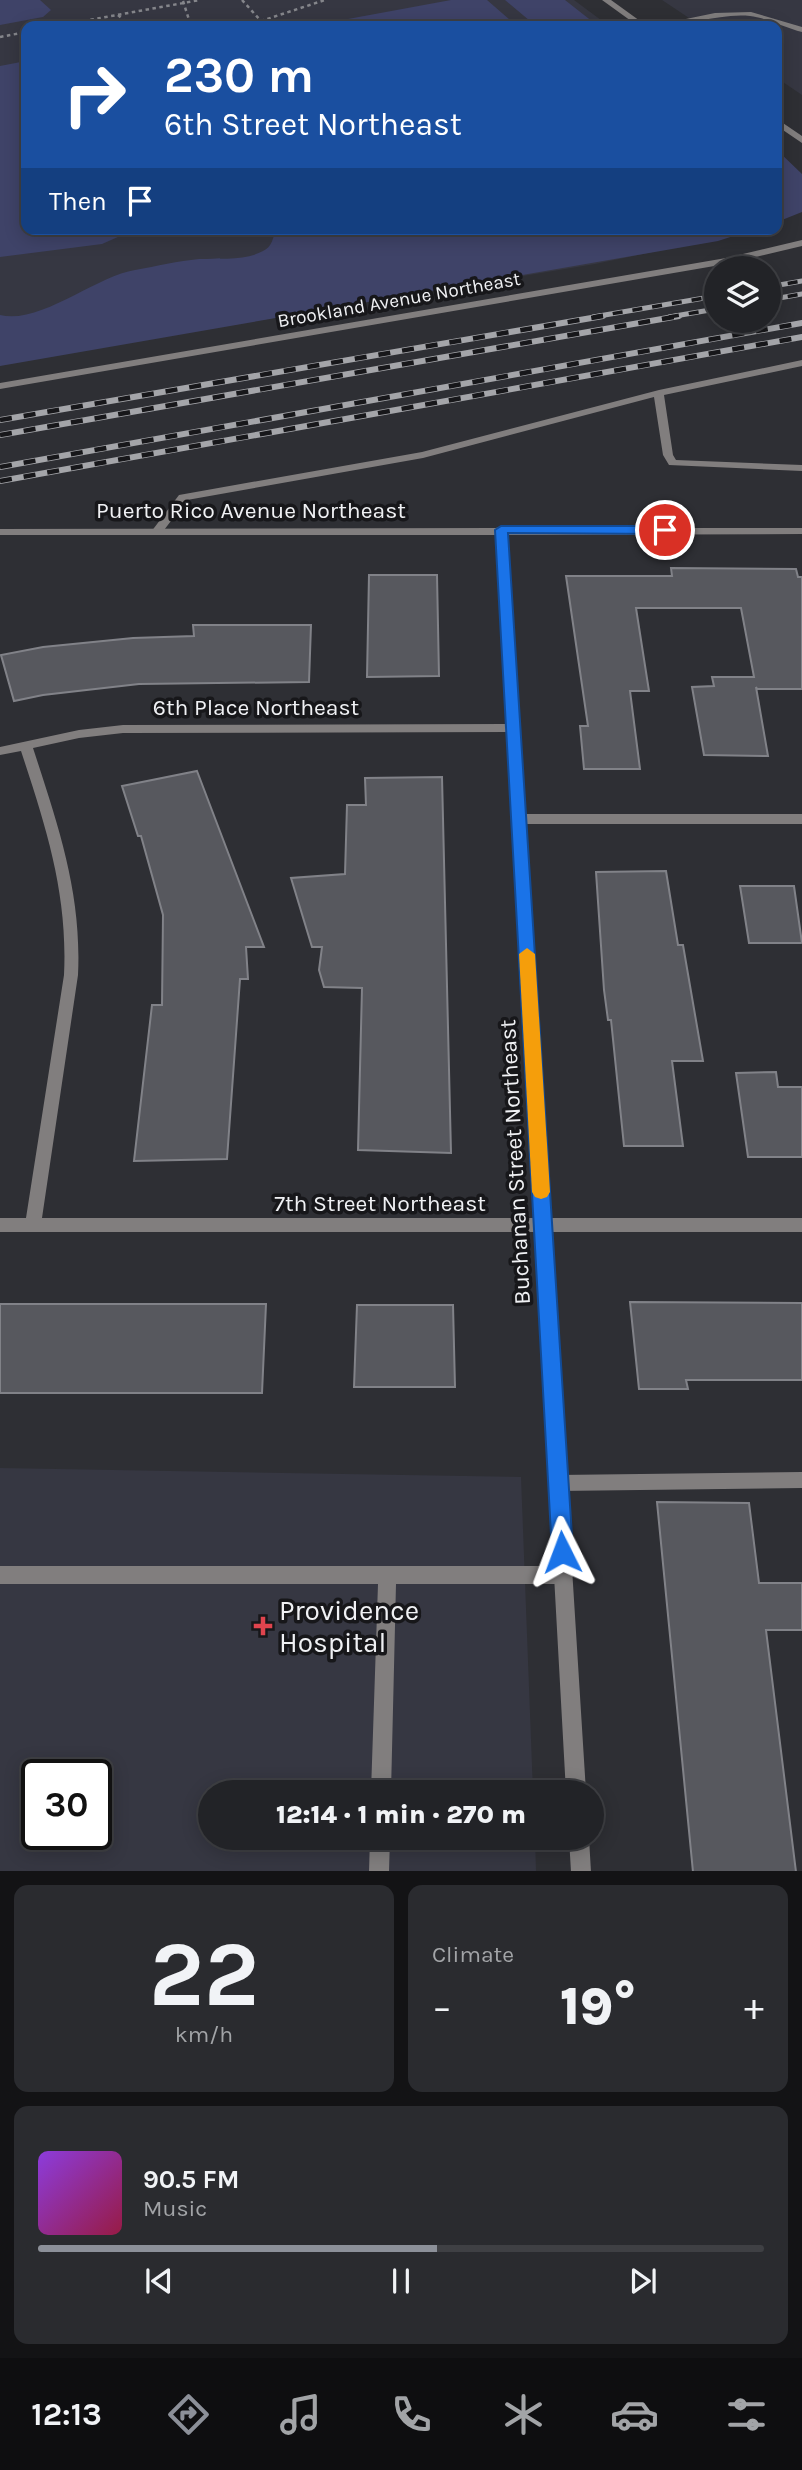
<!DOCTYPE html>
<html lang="en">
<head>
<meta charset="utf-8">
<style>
  body { margin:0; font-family:Karla,sans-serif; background:#2a2b2f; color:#f1f3f6; height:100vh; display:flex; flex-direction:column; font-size:26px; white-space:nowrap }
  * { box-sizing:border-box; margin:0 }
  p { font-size:23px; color:#a2a4a7 }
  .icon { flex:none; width:38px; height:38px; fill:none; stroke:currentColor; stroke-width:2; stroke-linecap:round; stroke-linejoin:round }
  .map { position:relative; height:1871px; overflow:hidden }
  .side { display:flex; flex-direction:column; gap:14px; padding:14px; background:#131315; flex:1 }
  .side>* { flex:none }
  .banner { position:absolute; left:21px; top:21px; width:761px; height:214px; border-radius:14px; box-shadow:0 4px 18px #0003,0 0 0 2px #3f4044; background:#1a4fa0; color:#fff; overflow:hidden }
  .buttons { position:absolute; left:704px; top:256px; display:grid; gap:14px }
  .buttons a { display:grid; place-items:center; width:77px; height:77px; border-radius:50%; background:#222327; box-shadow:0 4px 18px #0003,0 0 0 2px #3f4044; font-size:35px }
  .speed { position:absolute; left:21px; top:1759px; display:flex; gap:14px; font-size:35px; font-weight:700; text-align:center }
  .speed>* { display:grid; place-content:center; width:91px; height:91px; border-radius:50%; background:#222327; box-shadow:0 4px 18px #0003,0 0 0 2px #3f4044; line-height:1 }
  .speed .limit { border:4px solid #111; border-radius:10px; background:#fff; color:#111 }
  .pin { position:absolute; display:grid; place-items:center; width:60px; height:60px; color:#fff; margin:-30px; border:4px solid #fff; border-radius:50%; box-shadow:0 2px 7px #0007 }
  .me { position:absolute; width:77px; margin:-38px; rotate:357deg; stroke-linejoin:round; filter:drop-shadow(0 0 5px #0008) }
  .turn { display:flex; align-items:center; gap:24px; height:147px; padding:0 28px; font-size:32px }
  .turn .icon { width:91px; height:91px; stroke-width:2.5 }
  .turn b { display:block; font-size:49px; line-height:60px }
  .then { display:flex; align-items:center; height:66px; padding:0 28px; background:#0003; gap:14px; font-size:26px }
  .big { font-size:52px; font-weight:800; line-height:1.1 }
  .side .card { flex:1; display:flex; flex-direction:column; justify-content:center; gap:10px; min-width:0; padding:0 24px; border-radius:14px; background:#2a2b2f }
  .side .dial { align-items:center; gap:0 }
  .dial b { font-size:91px; line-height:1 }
  .song { display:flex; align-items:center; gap:21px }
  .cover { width:84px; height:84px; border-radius:10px; background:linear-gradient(135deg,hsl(270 70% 55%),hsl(340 70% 35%)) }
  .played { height:7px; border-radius:4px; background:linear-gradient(90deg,#8c9099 55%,#3f4044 55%) }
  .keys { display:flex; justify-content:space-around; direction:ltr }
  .heat { display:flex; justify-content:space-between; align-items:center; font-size:38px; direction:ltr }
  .side .tiles { flex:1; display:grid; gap:14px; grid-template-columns:1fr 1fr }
  .card:last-child { grid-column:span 2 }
  .trip { position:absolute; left:198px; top:1780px; width:406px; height:70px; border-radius:35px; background:#222327; box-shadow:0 4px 18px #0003,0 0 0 2px #3f4044; font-weight:800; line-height:70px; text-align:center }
  .tab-bar { display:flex; height:112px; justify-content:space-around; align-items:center; background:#0e0e10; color:#a2a4a7 }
  .tab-bar .icon { width:49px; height:49px }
  .tab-bar .selected { color:#8c9099 }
  .tab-bar b { font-size:32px; color:#f1f3f6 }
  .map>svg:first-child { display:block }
  .built { fill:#363742; fill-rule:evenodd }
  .green { fill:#3f4368 }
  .building { fill:#57585e; stroke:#818288; stroke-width:2 }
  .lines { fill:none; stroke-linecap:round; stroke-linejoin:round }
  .path { stroke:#85868b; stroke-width:2.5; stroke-dasharray:3.5 3.5; stroke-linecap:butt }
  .service { fill:#817e7e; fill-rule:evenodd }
  .minor { fill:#817e7e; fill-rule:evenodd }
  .rail-far1-casing { stroke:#a4a5a9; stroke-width:5 }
  .rail-casing { stroke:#a4a5a9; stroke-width:6 }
  .rail-far1 { stroke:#17171a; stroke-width:3.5; stroke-dasharray:10; stroke-linecap:butt }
  .rail { stroke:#17171a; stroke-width:4.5; stroke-dasharray:12; stroke-linecap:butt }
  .route { fill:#1a73e8; stroke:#114b97; stroke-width:2 }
  .slow { fill:#f59e0b }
  .health-dot { fill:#e0444e; stroke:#17171a; stroke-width:2.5 }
  .labels { text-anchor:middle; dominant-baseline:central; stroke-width:7; stroke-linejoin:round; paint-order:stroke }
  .far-street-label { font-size:19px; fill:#f0f1f4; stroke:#17171a }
  .street-label { font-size:23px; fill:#f0f1f4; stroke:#17171a }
  .near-poi-label { font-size:28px; fill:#f0f1f4; stroke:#17171a; text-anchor:start }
</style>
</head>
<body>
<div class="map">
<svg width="802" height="1872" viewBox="0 0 802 1872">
  <rect width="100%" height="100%" fill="#2e2f34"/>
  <path class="built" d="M0,0H574L609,26H26V229H763L595,264L0,364Z
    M662,0H802V95L777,78V26H701Z
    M0,1468L521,1477L533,1792H210V1838H535L536,1871H0ZM37,1774H96V1834H37Z"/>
  <path class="green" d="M0,0H40L51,10L43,17L0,25Z
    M451,0H487L517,26H310Z
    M505,0H565L598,26H536Z
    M26,61V229H136L102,244L0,257V66Z
    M777,150L802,174V212L777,222Z
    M276,229H755L718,241L0,366V315C40,325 96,276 135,270C157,266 178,261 199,259C219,258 245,261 263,251C272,247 273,238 276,229Z"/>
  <path class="building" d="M671,568L796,569L798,577H802V689H757L756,687L768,756L704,755L692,687L714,686L712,677H754L741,608H636L649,691H630L640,769H584L580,726H588L566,576H672Z
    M369,575H437L439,676L367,677Z
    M193,625H311L309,682L139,684L43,695L14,701L1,655L43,647L133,638L194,636Z
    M197,771L264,947H246L248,979H240L227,1159L134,1161L152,1005H162L163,915L141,836H138L122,786Z
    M442,777L451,1153L358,1150L362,988L324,987L319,970L322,947H312L291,878L345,874L347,805H366L365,778Z
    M666,871L678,945H683L703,1061H672L683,1146H624L611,1020H608L604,990L596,872Z
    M740,886H794L802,943H749Z
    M776,1072L778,1087H802V1157H748L736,1073Z
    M630,1302L802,1303V1380H686L688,1389H639Z
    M0,1304H266L262,1393H0Z
    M357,1305H453L455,1387H354Z
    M657,1502L749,1503L759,1583H802V1630H766L796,1872H693Z"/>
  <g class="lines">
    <path class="path" d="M242,0L261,21L325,0
      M183,1L191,26
      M118,15L130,26
      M261,21L266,26
      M56,26L200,0
      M0,37L26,32"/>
    <path class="service" d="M751,12L802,27V32C785,28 767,18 750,16C717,13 685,28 652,26L715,13Z
      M802,360V366L664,395L673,455L676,460L802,465V471L669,465L663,455L654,397L423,458L187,500L161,534H153L151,532L179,495L422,452L659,390Z
      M802,1472V1488L558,1491L552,1489L549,1483L552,1477L558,1475Z
      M0,1566H564L570,1569L573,1575L570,1581L564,1584H396L391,1792H371L378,1584H0Z
      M370,1838H390L389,1872H369Z"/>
    <path class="minor" d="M602,0H611L647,26H638Z
      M777,119L802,136V143L777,126Z
      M802,240V246L726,264L0,389V383L726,258Z
      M501,526L506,528H802V534L507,535L525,814H802V824H525L550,1218H802V1232H551L586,1792H566L535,1232H0V1218H26L64,975C68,894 46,827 21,751L0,755V747L79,730L123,725L506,724L496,535H0V529L496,528ZM507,732L534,1218H42L78,975C82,893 58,825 33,748L79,738L123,733Z
      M569,1838H589L591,1872H571Z"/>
    <defs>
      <path id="rail-far1" d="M768,287L802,281
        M768,300L802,294
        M593,317L716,296
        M669,317L716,309"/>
      <path id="rail" d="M0,420L603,316
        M0,435L679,316
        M0,467L802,323
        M0,481L802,337"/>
    </defs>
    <use href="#rail-far1" class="rail-far1-casing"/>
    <use href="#rail" class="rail-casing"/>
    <use href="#rail-far1" class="rail-far1"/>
    <use href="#rail" class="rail"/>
  </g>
  <path class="route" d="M501,526H665L672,530L665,534L508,533L573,1552L570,1559L562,1562L555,1559L552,1552L495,530Z"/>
  <path class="slow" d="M527,948L535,954L550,1192L547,1197L541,1199L535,1197L532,1192L519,954Z"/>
  <path class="health-dot" d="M259.5 1615.5h7v7h7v7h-7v7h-7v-7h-7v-7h7z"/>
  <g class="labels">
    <g class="far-street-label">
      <text transform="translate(399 300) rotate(-10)">Brookland Avenue Northeast</text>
    </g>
    <g class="street-label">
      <text x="251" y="510">Puerto Rico Avenue Northeast</text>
      <text x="256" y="707">6th Place Northeast</text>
      <text transform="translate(515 1162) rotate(-93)">Buchanan Street Northeast</text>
      <text x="380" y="1203">7th Street Northeast</text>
    </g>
    <g class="near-poi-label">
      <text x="279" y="1610">Providence<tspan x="279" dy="32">Hospital</tspan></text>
    </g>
  </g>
</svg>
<div class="buttons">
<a><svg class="icon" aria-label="layers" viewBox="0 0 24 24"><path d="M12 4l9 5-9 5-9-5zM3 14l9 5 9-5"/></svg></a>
</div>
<div class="speed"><div class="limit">30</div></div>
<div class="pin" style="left:665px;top:530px;background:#d93025"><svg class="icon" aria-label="arrive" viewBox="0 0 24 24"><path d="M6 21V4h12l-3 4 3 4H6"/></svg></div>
<svg class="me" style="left:562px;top:1552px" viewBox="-20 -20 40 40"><path d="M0-17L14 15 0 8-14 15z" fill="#1a73e8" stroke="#fff" stroke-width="4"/></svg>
<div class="trip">12:14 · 1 min · 270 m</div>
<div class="banner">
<div class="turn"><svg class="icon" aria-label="right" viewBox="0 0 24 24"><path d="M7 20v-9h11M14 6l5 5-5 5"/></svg><div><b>230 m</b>6th Street Northeast</div></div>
<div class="then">Then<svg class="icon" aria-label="arrive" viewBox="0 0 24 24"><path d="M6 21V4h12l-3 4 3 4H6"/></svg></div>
</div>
</div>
<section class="side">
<div class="tiles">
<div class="card dial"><b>22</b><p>km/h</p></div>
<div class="card"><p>Climate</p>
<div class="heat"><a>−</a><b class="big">19°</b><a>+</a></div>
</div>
<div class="card">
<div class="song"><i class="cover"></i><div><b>90.5 FM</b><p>Music</p></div></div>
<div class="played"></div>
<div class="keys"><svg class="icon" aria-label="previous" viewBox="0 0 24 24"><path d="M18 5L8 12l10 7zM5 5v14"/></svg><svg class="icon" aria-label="pause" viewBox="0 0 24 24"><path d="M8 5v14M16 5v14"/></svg><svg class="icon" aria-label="next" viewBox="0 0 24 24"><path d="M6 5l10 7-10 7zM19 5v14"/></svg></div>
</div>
</div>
</section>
<nav class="tab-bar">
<b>12:13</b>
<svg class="icon selected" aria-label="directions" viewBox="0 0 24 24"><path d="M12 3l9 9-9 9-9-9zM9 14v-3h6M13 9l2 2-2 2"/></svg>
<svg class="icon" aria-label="music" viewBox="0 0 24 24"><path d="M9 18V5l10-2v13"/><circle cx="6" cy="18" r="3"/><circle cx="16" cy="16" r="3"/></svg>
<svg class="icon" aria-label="phone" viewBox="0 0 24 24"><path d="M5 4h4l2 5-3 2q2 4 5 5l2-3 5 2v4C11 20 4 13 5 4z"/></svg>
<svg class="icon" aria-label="climate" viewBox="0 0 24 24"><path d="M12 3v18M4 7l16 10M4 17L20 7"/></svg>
<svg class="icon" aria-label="car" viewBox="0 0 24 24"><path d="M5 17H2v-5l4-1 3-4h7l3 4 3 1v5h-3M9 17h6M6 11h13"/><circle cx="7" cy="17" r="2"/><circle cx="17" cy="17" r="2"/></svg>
<svg class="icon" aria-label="filters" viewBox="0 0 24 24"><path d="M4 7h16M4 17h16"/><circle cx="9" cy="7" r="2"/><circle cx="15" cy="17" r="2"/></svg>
</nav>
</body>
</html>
